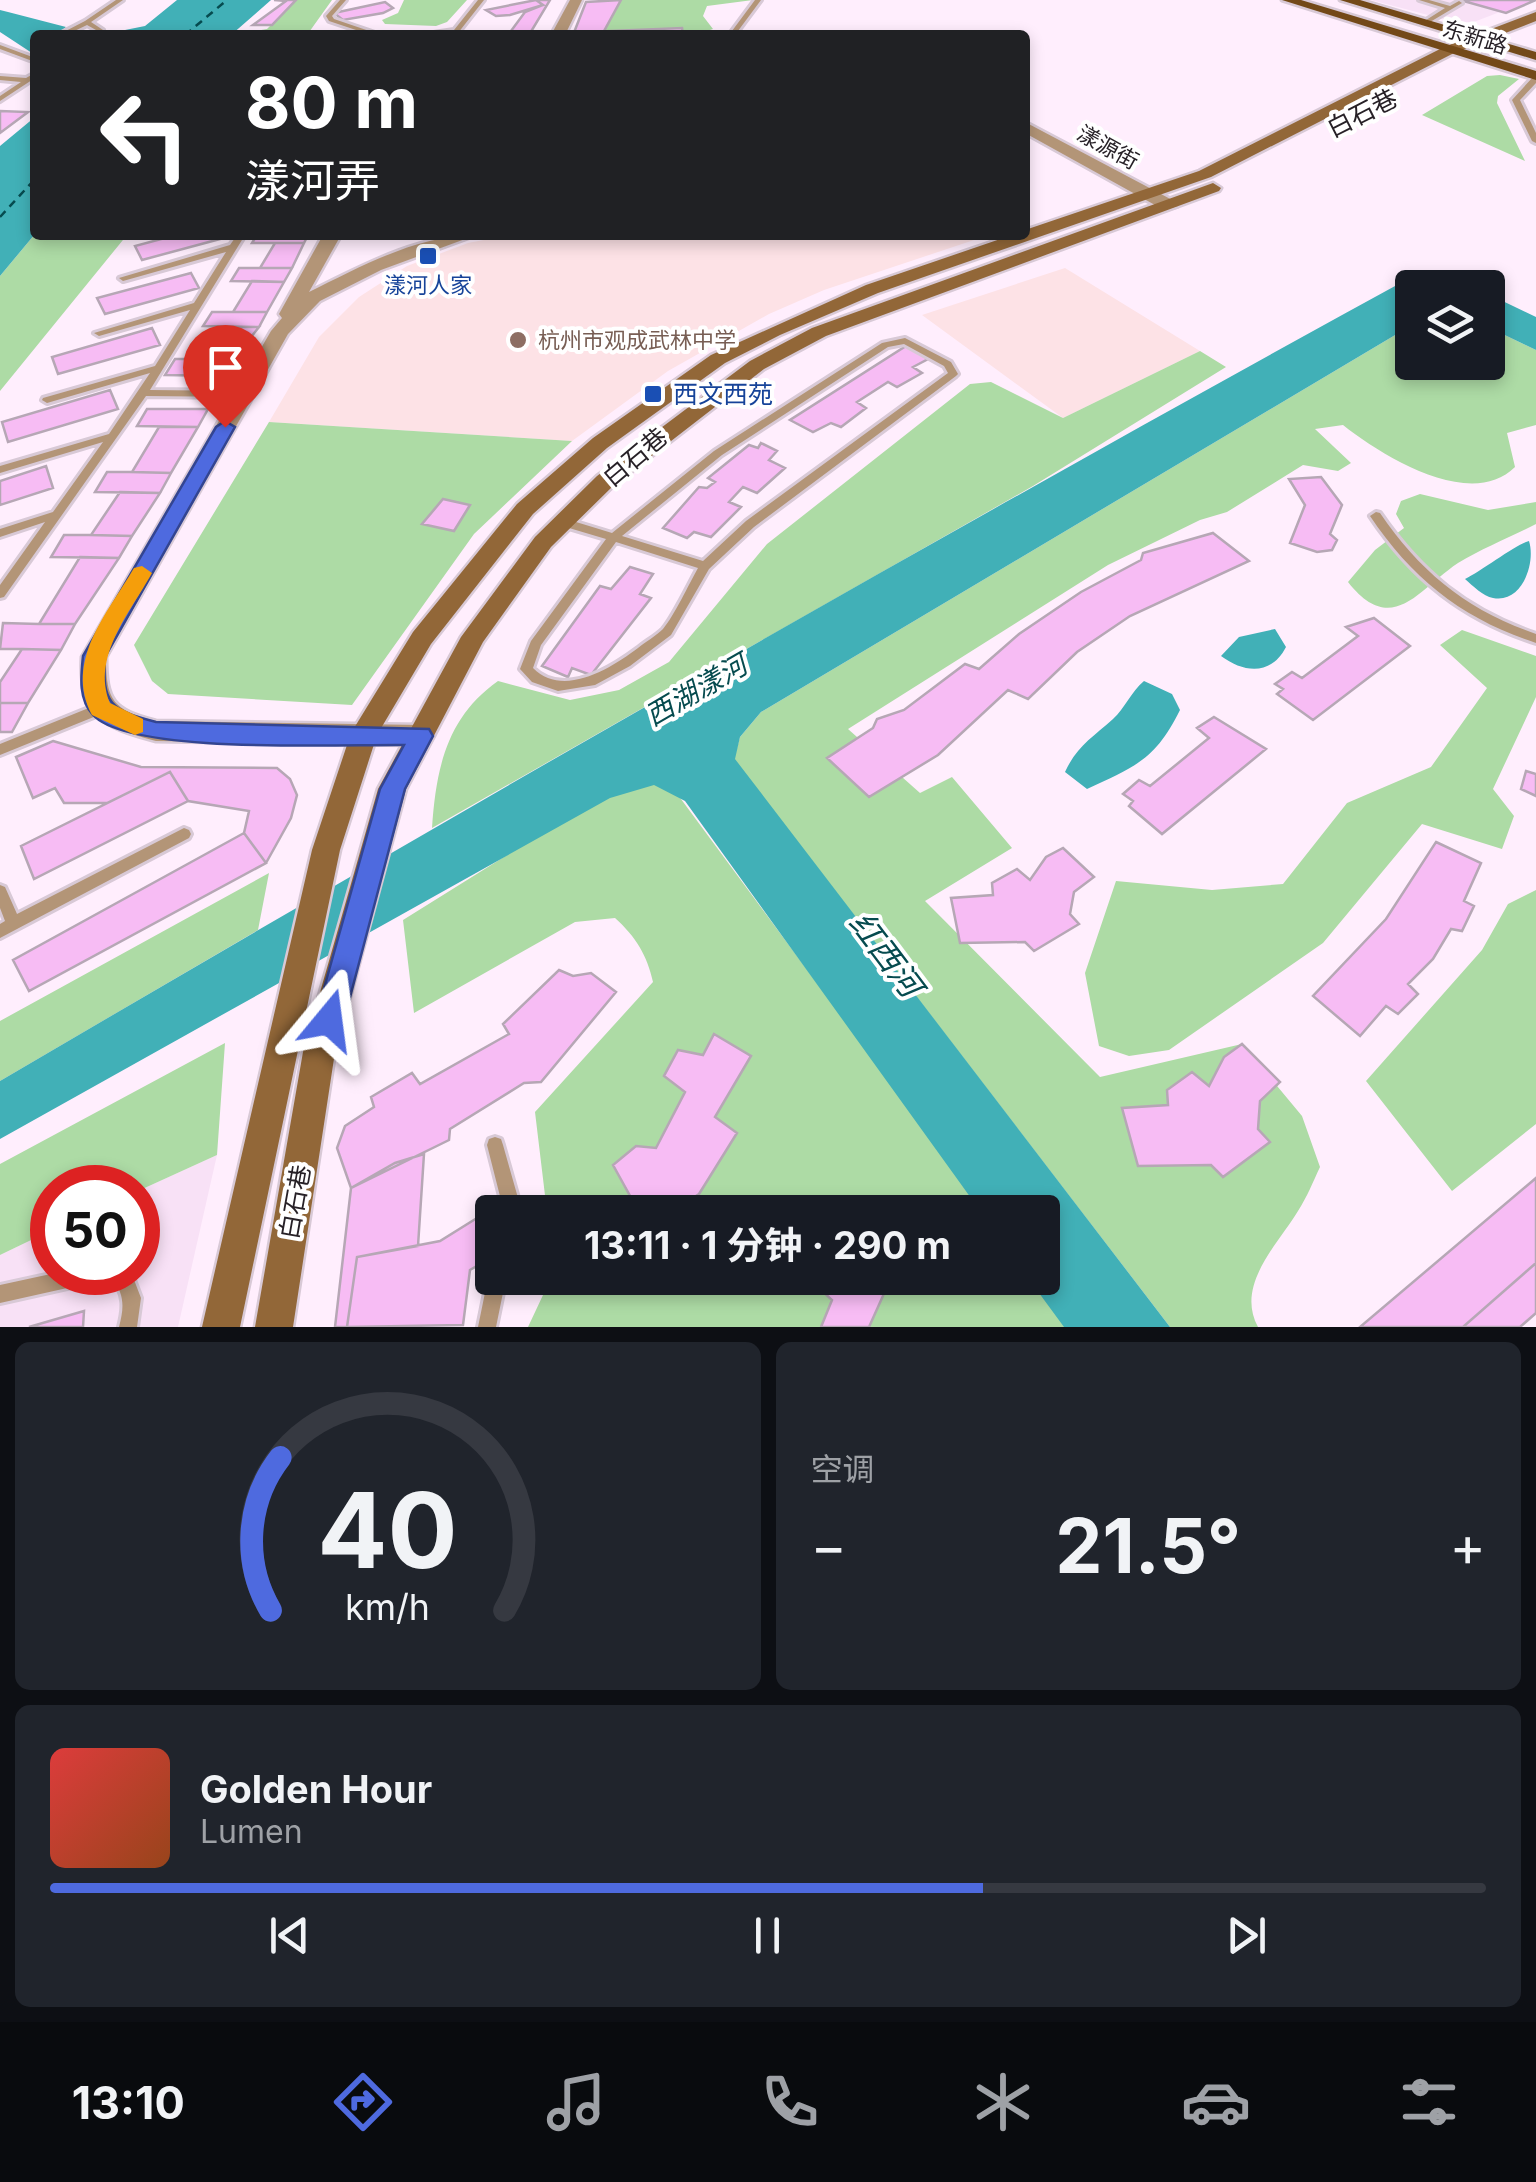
<!DOCTYPE html>
<html lang="zh">
<head>
<meta charset="utf-8">
<style>
  body { margin:0; font-family:Inter,"Noto Sans SC",sans-serif; background:#20242c; color:#f1f3f6; height:100vh; display:flex; flex-direction:column; font-size:38px; white-space:nowrap }
  * { box-sizing:border-box; margin:0 }
  p { font-size:32px; color:#9ea1a6 }
  .icon { flex:none; width:55px; height:55px; fill:none; stroke:currentColor; stroke-width:2; stroke-linecap:round; stroke-linejoin:round }
  .map { position:relative; height:1327px; overflow:hidden }
  .side { display:flex; flex-direction:column; gap:15px; padding:15px; background:#0d0f14; flex:1 }
  .side>* { flex:none }
  .top-card { position:absolute; left:30px; top:30px; width:1000px; height:210px; border-radius:10px; box-shadow:0 5px 15px #0003; background:#202124; color:#fff; overflow:hidden }
  .buttons { position:absolute; left:1395px; top:270px; display:grid; gap:20px }
  .buttons a { display:grid; place-items:center; width:110px; height:110px; border-radius:10px; background:#171b24; box-shadow:0 5px 15px #0003; font-size:50px }
  .speed { position:absolute; left:30px; top:1165px; display:flex; gap:20px; font-size:50px; font-weight:700; text-align:center }
  .speed>* { display:grid; place-content:center; width:130px; height:130px; border-radius:50%; background:#171b24; box-shadow:0 5px 15px #0003; line-height:1 }
  .speed .limit { border:15px solid #d22; background:#fff; color:#111 }
  .pin { position:absolute; display:grid; place-items:center; width:85px; height:85px; color:#fff; margin:-102px -42px; border-radius:50% 50% 50% 0; rotate:-45deg; box-shadow:0 0 10px #0007 }
  .pin .icon { rotate:45deg }
  .me { position:absolute; width:110px; margin:-55px; rotate:16deg; stroke-linejoin:round; filter:drop-shadow(0 0 8px #0008) }
  .turn { display:flex; align-items:center; gap:35px; height:210px; padding:0 50px; font-size:45px }
  .turn .icon { width:130px; height:130px; stroke-width:2.5 }
  .turn b { display:block; font-size:70px; line-height:85px }
  .big { font-size:75px; font-weight:700; line-height:1.1 }
  .side .tile { flex:1; display:flex; flex-direction:column; justify-content:center; gap:15px; min-width:0; padding:0 35px; border-radius:15px; background:#20242c }
  .side .dial { align-items:center; gap:0 }
  .dial svg { height:260px; overflow:visible; fill:none; stroke:#363941; stroke-width:7; stroke-linecap:round; text-anchor:middle }
  .dial text { fill:#f1f3f6; stroke:none }
  .song { display:flex; align-items:center; gap:30px }
  .cover { width:120px; height:120px; border-radius:15px; background:linear-gradient(135deg,hsl(0 70% 55%),hsl(20 70% 35%)) }
  .played { height:10px; border-radius:5px; background:linear-gradient(90deg,#4e6adf 65%,#363941 65%) }
  .keys { display:flex; justify-content:space-around; direction:ltr }
  .heat { display:flex; justify-content:space-between; align-items:center; font-size:55px; direction:ltr }
  .side .tiles { flex:1; display:grid; gap:15px; grid-template-columns:1fr 1fr }
  .tile:last-child { grid-column:span 2 }
  .trip { position:absolute; left:475px; top:1195px; width:585px; height:100px; border-radius:10px; background:#171b24; box-shadow:0 5px 15px #0003; font-weight:700; line-height:100px; text-align:center }
  .dock { display:flex; height:160px; justify-content:space-around; align-items:center; background:#090b0e; color:#9ea1a6 }
  .dock .icon { width:70px; height:70px }
  .dock .active { color:#4e6adf }
  .dock b { font-size:45px; color:#f1f3f6 }
  .map>svg:first-child { display:block }
  .built { fill:#f8e1f6 }
  .education { fill:#fde2e6 }
  .green { fill:#addba5 }
  .water { fill:#41b0b7 }
  .lines { fill:none; stroke-linecap:round; stroke-linejoin:round }
  .ferry { stroke:#064b4f; stroke-width:2.5; stroke-dasharray:8 6; stroke-linecap:butt }
  .building { fill:#f7bcf4; stroke:#b6a7b5; stroke-width:2.5 }
  .service-casing { stroke:#d8c9d6; stroke-width:6 }
  .minor-casing { stroke:#d8c9d6; stroke-width:5 }
  .secondary-casing { stroke:#d8c9d6; stroke-width:5 }
  .primary-casing { stroke:#d8c9d6; stroke-width:5 }
  .service { fill:#b39577; fill-rule:evenodd }
  .minor { fill:#b39577; fill-rule:evenodd }
  .secondary { fill:#926738; fill-rule:evenodd }
  .primary { fill:#734918; fill-rule:evenodd }
  .route { fill:#4e6adf; stroke:#334591; stroke-width:2.5 }
  .slow { fill:#f59e0b }
  .transit-dot { fill:#1a4fb4; stroke:#fff; stroke-width:4 }
  .education-dot { fill:#8d6e63; stroke:#fff; stroke-width:4 }
  .labels { text-anchor:middle; dominant-baseline:central; stroke-width:8; stroke-linejoin:round; paint-order:stroke }
  .far-street-label { font-size:22px; fill:#272127; stroke:#fff }
  .far-transit-label { font-size:22px; fill:#164399; stroke:#fff }
  .far-education-label { font-size:22px; fill:#785e54; stroke:#fff; text-anchor:start }
  .street-label { font-size:25px; fill:#272127; stroke:#fff }
  .transit-label { font-size:25px; fill:#164399; stroke:#fff; text-anchor:start }
  .water-label { font-size:28px; font-style:italic; fill:#064b4f; stroke:#fff }
  .near-water-label { font-size:32px; font-style:italic; fill:#064b4f; stroke:#fff }
</style>
</head>
<body>
<div class="map">
<svg width="1536" height="1327" viewBox="0 0 1536 1327">
  <rect width="100%" height="100%" fill="#ffeefd"/>
  <path class="built" d="M1371,0H1531L1466,25Z
    M217,1155L178,1327H0V1255L52,1230V1272H138V1191Z"/>
  <path class="education" d="M510,235H989L824,290L769,314L668,371L572,441L269,422L319,337L359,297L407,266L468,243Z
    M1065,268L1200,351L1063,418L922,315Z"/>
  <path class="green" d="M296,0H332L307,35H233L267,29Z
    M404,0H467L447,22L436,26L385,24L382,20L398,13Z
    M615,0H753L707,6L703,16L713,29L698,34L595,33Z
    M1500,75L1519,79L1498,96L1497,103L1525,161L1422,115L1487,76Z
    M35,234L127,235L0,391V276Z
    M1412,325V362H1488V327L1536,350V425L1507,433L1515,467C1471,511 1382,456 1343,425L1315,429L1351,463L1338,471L1303,465L1227,512L1200,520L1108,565L848,729L920,793L952,777L1012,848L925,901L1100,1077L1242,1044L1302,1116L1320,1167C1313,1182 1307,1197 1298,1211C1278,1244 1235,1285 1258,1327H1170L734,759L740,737L761,712Z
    M1200,351L1226,367L1033,486L432,828C436,768 447,717 498,681L570,700L619,690L669,662L767,544L970,384L991,382L1063,418Z
    M269,422L572,441L474,534L352,705L168,694L152,681L134,645Z
    M1420,494L1488,510L1536,502V524C1511,537 1483,548 1458,563C1419,589 1392,638 1348,582L1375,550L1404,528L1396,514L1401,501Z
    M1462,630L1536,656V697L1493,789L1514,816L1502,849L1422,824L1323,943L1169,1050L1129,1056L1099,1046L1085,973L1116,881L1212,890L1283,884L1347,803L1431,767L1487,688L1440,645Z
    M635,775L678,795L986,1212H547L535,1112L653,982C647,955 636,937 615,918L575,922L414,1013L403,920Z
    M269,873L258,930L0,1081V1021Z
    M1536,890V1124L1452,1191L1366,1081L1482,950L1508,904Z
    M225,1043L217,1155L138,1191L52,1188V1230L0,1255V1164Z
    M551,1278H1033L1070,1327H528Z"/>
  <path class="water" d="M177,0H271L231,35H100L145,26Z
    M0,10L8,12L66,27L56,35H35L32,53L0,32Z
    M35,117V234L0,276V146Z
    M1439,270L1475,287L1412,288V325L761,712L740,737L735,759L1170,1327H1064L1028,1278H1042V1212H981L685,801L654,785L610,798L0,1139V1081C469,806 940,535 1417,274Z
    M1488,294L1536,317V350L1488,327Z
    M1529,541C1536,563 1522,604 1493,598C1483,596 1473,586 1465,579C1481,571 1518,543 1529,541Z
    M1275,629L1286,647C1271,676 1244,673 1221,656L1239,637Z
    M1144,681L1172,694L1180,710C1156,759 1135,767 1087,789L1065,772C1077,746 1092,738 1113,719C1125,708 1131,692 1144,681Z"/>
  <g class="lines">
    <path class="ferry" d="M185,35L227,0
      M0,217L35,179"/>
  </g>
  <path class="building" d="M274,0H296L272,25H253L286,1Z
    M536,0L543,5L510,15L496,16L486,10Z
    M536,0H550L529,35H508L525,12L543,5Z
    M621,0L604,31L573,35L586,2Z
    M1460,0H1536L1506,13Z
    M385,2L393,8L383,13L343,20L334,13Z
    M682,28L683,35H588V32Z
    M0,111L28,112L0,133Z
    M176,235H230L231,236L142,260L135,246Z
    M257,235H308L304,243H252Z
    M275,243H304L292,268H260Z
    M239,268H292L284,282L231,281Z
    M191,273L199,288L105,314L97,298Z
    M252,281L284,282L267,312H233Z
    M212,312H267L259,327L203,326Z
    M225,327H259L233,360L205,359Z
    M152,328L160,345L58,374L52,357Z
    M906,346L930,358L913,367L922,373L897,387L888,382L857,402L866,408L841,427L831,423L813,432L790,420Z
    M175,359H205L233,360L224,376L165,375Z
    M110,390L118,409L8,442L2,422Z
    M147,409H208L198,427L137,426Z
    M159,427H198L171,473L132,472Z
    M761,443L777,451L769,460L785,468L757,493L743,487L729,502L741,507L711,537L694,532L687,538L663,528L699,487L707,488L715,482L708,478L749,445L758,448Z
    M46,466L53,488L0,505V481Z
    M107,472H132L171,473L160,493L95,492Z
    M1321,477L1342,505L1330,534L1337,540L1332,550L1317,552L1290,543L1305,505L1289,479Z
    M120,492L160,493L132,536L91,535Z
    M443,499L470,505L454,531L422,524Z
    M1213,533L1249,561L1130,616L1077,652L1028,699L1008,690L938,755L869,797L827,758L873,728L877,719L904,710L965,664L979,669L1019,634L1081,592L1141,560L1143,553Z
    M64,535H91L132,536L119,558L51,557Z
    M80,557L119,558L75,624H39Z
    M630,567L653,574L640,594L651,598L591,675L572,668L568,677L542,666L600,586L611,589Z
    M1374,618L1410,646L1313,720L1277,694L1283,689L1275,684L1292,672L1302,678L1358,636L1346,627Z
    M3,623L39,624H75L61,650L22,649H0Z
    M22,649L61,650L28,703H0V682Z
    M0,703H28L12,732H0Z
    M1214,717L1266,749L1162,834L1129,806L1133,801L1123,794L1139,780L1150,786L1209,738L1197,728Z
    M53,741L141,767L277,768L290,779L297,795L291,818L266,863L244,833L249,811L188,801L170,772L107,803H64L55,788L33,798L16,757Z
    M1526,771L1536,774V796L1521,789Z
    M170,772L188,801L34,879L21,846Z
    M244,833L266,863L29,991L13,960Z
    M1436,842L1481,863L1464,901L1474,906L1462,931L1451,929L1433,959L1408,984L1418,994L1398,1014L1386,1006L1360,1036L1313,996L1386,919Z
    M1063,848L1094,877L1074,892L1070,914L1079,924L1034,951L1025,942L960,943L951,898L993,895L992,883L1017,869L1030,880L1046,857Z
    M559,970L573,976L591,973L616,992L541,1082L524,1083L450,1129L449,1140L351,1188L337,1148L345,1126L374,1107L371,1097L412,1073L420,1084L509,1034L503,1024Z
    M714,1034L751,1056L715,1117L737,1133L699,1194L672,1212H639L613,1165L636,1146L656,1148L685,1092L664,1076L678,1050L703,1055Z
    M1242,1044L1280,1082L1260,1101L1258,1129L1270,1142L1223,1177L1211,1165L1138,1166L1122,1108L1168,1105L1167,1090L1192,1072L1209,1086L1224,1057Z
    M424,1154L418,1246L357,1257L347,1327H335L351,1188L395,1163Z
    M1536,1178V1263L1463,1327H1360Z
    M485,1213L492,1229V1257L470,1270L463,1325L347,1327L357,1257L440,1241Z
    M1536,1263V1313L1520,1327H1463Z
    M808,1278H891L869,1327H821L832,1300Z
    M84,1311L83,1327H29Z"/>
  <g class="lines">
    <defs>
      <path id="service" d="M116,0H123L91,22L103,30L97,35H90L96,30L87,25L66,35H58L85,21Z
        M340,0H346L332,16L334,19L381,35H371L329,21L326,16Z
        M478,0H484L458,33L420,35L454,30Z
        M755,0H761L735,35H729Z
        M1419,0H1429L1450,6L1459,1L1462,3L1425,25L1423,24V22L1445,8Z
        M0,45L35,58V62L0,49Z
        M35,73V78L0,101V96L21,82L0,80V76L26,78Z
        M1533,77H1536V83L1520,100L1536,133V143L1532,141L1512,100Z
        M237,235H245L150,390L244,391L249,394L244,397L146,396L4,597L0,598V585L45,522L0,537V529L53,512L103,442L0,473V466L109,434L150,373L47,403L42,400L43,398L155,366L190,310L99,336L94,333L194,303L226,252L123,281L119,278L230,245Z
        M905,338L951,362L958,374L956,376L754,527L709,569L671,635L630,666L595,685L558,691L532,682L520,669L531,641L606,539L559,525L557,522L559,519L563,518L612,533L714,451L882,343ZM904,344L944,366L948,373L746,521L703,561L622,536L722,455L888,347ZM616,542L698,568C689,584 674,616 663,629C656,636 645,642 638,648C610,669 563,698 533,668L541,645Z
        M1376,512L1380,513C1421,573 1467,610 1536,634V643C1463,619 1413,580 1370,516Z
        M101,703L106,704L107,708L106,712L0,755V744Z
        M184,828L189,830L191,834L189,838L0,938V924L5,921L0,908V885L5,887L17,914Z
        M495,1137L501,1139L503,1145L522,1212H504L487,1145L489,1139Z
        M492,1271V1278H506L496,1327H478L488,1278Z
        M60,1272H131L141,1298L137,1327H119C124,1308 125,1295 112,1278L0,1303V1285Z"/>
      <path id="minor" d="M570,0H582L565,35H551Z
        M1025,122L1176,202L1178,206L1164,210L1025,133Z
        M323,235H341L309,292C360,267 417,235 476,235L381,270L320,301L288,334L106,657C106,701 113,710 156,721L421,725L430,728L434,735L430,742L421,745L156,741C103,727 79,717 82,657L271,331L282,318L279,314Z"/>
      <path id="secondary" d="M1536,12V21L1454,53L1211,177L878,293L780,335L725,363L607,448L533,514L431,644L377,735L340,850L240,1327H202L312,850L351,733L413,632L517,504L593,438L711,355L866,285L1012,235H1025V230L1199,171L1444,47Z
        M1213,183L1221,188L1219,191L826,336L764,369L613,486L551,547L483,642L406,789L335,1052L293,1327H255L303,1052L378,789L461,637L535,537L597,476L750,361L812,328Z"/>
      <path id="primary" d="M1282,0H1301L1536,71V80Z
        M1340,0H1360L1536,52V60Z"/>
    </defs>
    <use href="#service" class="service-casing"/>
    <use href="#minor" class="minor-casing"/>
    <use href="#secondary" class="secondary-casing"/>
    <use href="#primary" class="primary-casing"/>
    <use href="#service" class="service"/>
    <use href="#minor" class="minor"/>
    <use href="#secondary" class="secondary"/>
    <use href="#primary" class="primary"/>
  </g>
  <path class="route" d="M225,421L235,427L105,657C102,704 110,710 156,722L429,729L433,736L405,789L344,1020L339,1029L329,1033L319,1029L315,1020L380,789L404,745C343,744 130,755 93,715C78,699 81,676 83,656L216,427Z"/>
  <path class="slow" d="M142,566L152,573C130,613 91,657 110,703L143,719V732L135,735L92,715C64,661 107,614 134,568Z"/>
  <g class="transit-dot">
    <rect x="418" y="246" width="20" height="20" rx="5"/>
    <rect x="643" y="384" width="20" height="20" rx="5"/>
  </g>
  <circle class="education-dot" cx="518" cy="340" r="10"/>
  <g class="labels">
    <g class="far-street-label">
      <text transform="translate(1475 37) rotate(17)">东新路</text>
      <text transform="translate(1108 147) rotate(29)">漾源街</text>
    </g>
    <g class="far-transit-label">
      <text x="428" y="285">漾河人家</text>
    </g>
    <g class="far-education-label">
      <text x="538" y="340">杭州市观成武林中学</text>
    </g>
    <g class="street-label">
      <text transform="translate(1362 113) rotate(-27)">白石巷</text>
      <text transform="translate(635 457) rotate(-40)">白石巷</text>
      <text transform="translate(295 1202) rotate(-80)">白石巷</text>
    </g>
    <g class="transit-label">
      <text x="673" y="394">西文西苑</text>
    </g>
    <g class="water-label">
      <text transform="translate(696 690) rotate(-30)">西湖漾河</text>
    </g>
    <g class="near-water-label">
      <text transform="translate(886 954) rotate(53)">红西河</text>
    </g>
  </g>
</svg>
<div class="buttons">
<a><svg class="icon" aria-label="layers" viewBox="0 0 24 24"><path d="M12 4l9 5-9 5-9-5zM3 14l9 5 9-5"/></svg></a>
</div>
<div class="speed"><div class="limit">50</div></div>
<div class="pin" style="left:225px;top:427px;background:#d93025"><svg class="icon" aria-label="arrive" viewBox="0 0 24 24"><path d="M6 21V4h12l-3 4 3 4H6"/></svg></div>
<svg class="me" style="left:329px;top:1020px" viewBox="-20 -20 40 40"><path d="M0-17L14 15 0 8-14 15z" fill="#4e6adf" stroke="#fff" stroke-width="4"/></svg>
<div class="trip">13:11 · 1 分钟 · 290 m</div>
<div class="top-card">
<div class="turn"><svg class="icon" aria-label="left" viewBox="0 0 24 24"><path d="M17 20v-9H6M10 6l-5 5 5 5"/></svg><div><b>80 m</b>漾河弄</div></div>
</div>
</div>
<section class="side">
<div class="tiles">
<div class="tile dial"><svg viewBox="0 0 100 80">
<path d="M14 69A42 42 0 1 1 86 69"/>
<path d="M14 69A42 42 0 0 1 17 22" stroke="#4e6adf"/>
<text x="50" y="56" font-size="32" font-weight="700">40</text>
<text x="50" y="72" font-size="11">km/h</text>
</svg></div>
<div class="tile"><p>空调</p>
<div class="heat"><a>−</a><b class="big">21.5°</b><a>+</a></div>
</div>
<div class="tile">
<div class="song"><i class="cover"></i><div><b>Golden Hour</b><p>Lumen</p></div></div>
<div class="played"></div>
<div class="keys"><svg class="icon" aria-label="previous" viewBox="0 0 24 24"><path d="M18 5L8 12l10 7zM5 5v14"/></svg><svg class="icon" aria-label="pause" viewBox="0 0 24 24"><path d="M8 5v14M16 5v14"/></svg><svg class="icon" aria-label="next" viewBox="0 0 24 24"><path d="M6 5l10 7-10 7zM19 5v14"/></svg></div>
</div>
</div>
</section>
<nav class="dock">
<b>13:10</b>
<svg class="icon active" aria-label="directions" viewBox="0 0 24 24"><path d="M12 3l9 9-9 9-9-9zM9 14v-3h6M13 9l2 2-2 2"/></svg>
<svg class="icon" aria-label="music" viewBox="0 0 24 24"><path d="M9 18V5l10-2v13"/><circle cx="6" cy="18" r="3"/><circle cx="16" cy="16" r="3"/></svg>
<svg class="icon" aria-label="phone" viewBox="0 0 24 24"><path d="M5 4h4l2 5-3 2q2 4 5 5l2-3 5 2v4C11 20 4 13 5 4z"/></svg>
<svg class="icon" aria-label="climate" viewBox="0 0 24 24"><path d="M12 3v18M4 7l16 10M4 17L20 7"/></svg>
<svg class="icon" aria-label="car" viewBox="0 0 24 24"><path d="M5 17H2v-5l4-1 3-4h7l3 4 3 1v5h-3M9 17h6M6 11h13"/><circle cx="7" cy="17" r="2"/><circle cx="17" cy="17" r="2"/></svg>
<svg class="icon" aria-label="filters" viewBox="0 0 24 24"><path d="M4 7h16M4 17h16"/><circle cx="9" cy="7" r="2"/><circle cx="15" cy="17" r="2"/></svg>
</nav>
</body>
</html>
